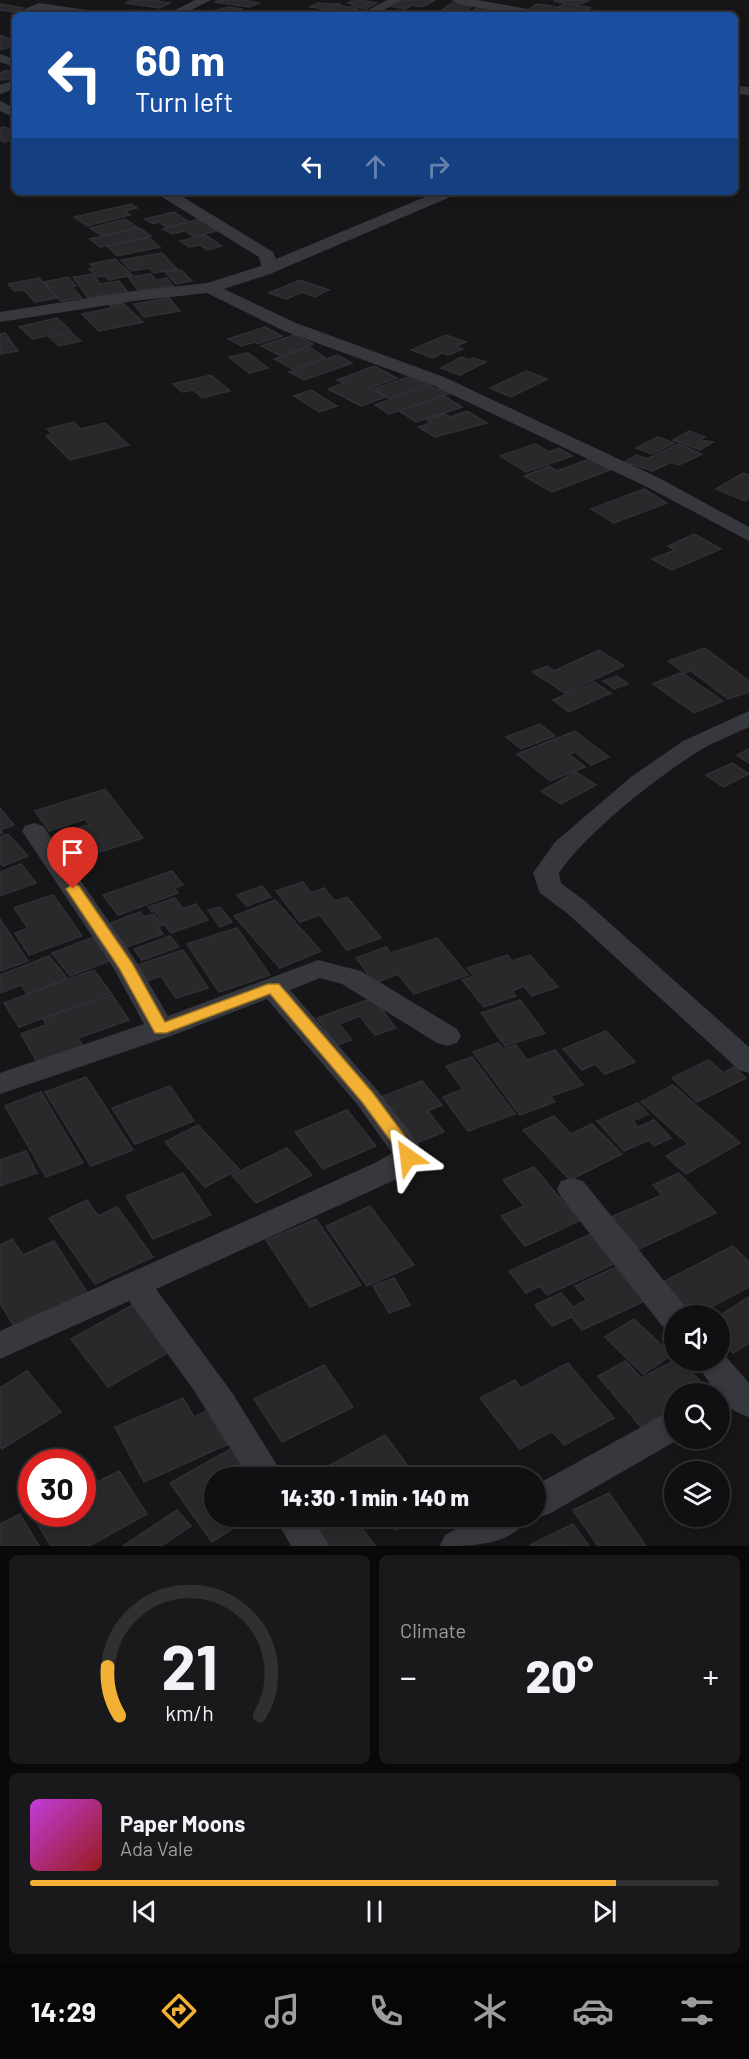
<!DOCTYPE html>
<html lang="en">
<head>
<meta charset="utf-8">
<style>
  body { margin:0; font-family:Barlow,sans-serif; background:#19191b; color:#f1f3f6; height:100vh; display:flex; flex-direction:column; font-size:22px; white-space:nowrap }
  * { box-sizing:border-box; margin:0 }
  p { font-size:20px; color:#9c9d9f }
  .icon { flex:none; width:33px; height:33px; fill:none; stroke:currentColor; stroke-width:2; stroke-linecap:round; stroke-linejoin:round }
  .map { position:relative; height:1546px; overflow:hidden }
  .panel { display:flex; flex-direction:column; gap:9px; padding:9px; background:#09090a; flex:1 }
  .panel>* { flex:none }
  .banner { position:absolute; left:12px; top:12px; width:726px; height:183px; border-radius:9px; box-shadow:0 3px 9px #0003,0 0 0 2px #303032; background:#1a4fa0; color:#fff; overflow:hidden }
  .tools { position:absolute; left:664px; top:1305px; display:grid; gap:12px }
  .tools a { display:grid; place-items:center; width:66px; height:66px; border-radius:50%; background:#101012; box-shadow:0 3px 9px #0003,0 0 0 2px #303032; font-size:30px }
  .speed { position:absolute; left:18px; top:1449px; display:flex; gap:12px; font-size:30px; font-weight:700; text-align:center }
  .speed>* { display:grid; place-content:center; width:78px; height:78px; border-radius:50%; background:#101012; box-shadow:0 3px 9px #0003,0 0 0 2px #303032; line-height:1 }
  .speed .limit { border:9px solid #d22; background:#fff; color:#111 }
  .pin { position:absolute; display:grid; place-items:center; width:51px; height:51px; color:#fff; margin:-62px -26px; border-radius:50% 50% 50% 0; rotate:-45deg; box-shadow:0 0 6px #0007 }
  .pin .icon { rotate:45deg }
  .me { position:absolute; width:66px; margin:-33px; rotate:329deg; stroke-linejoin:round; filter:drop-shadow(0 0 4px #0008) }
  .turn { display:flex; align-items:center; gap:21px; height:126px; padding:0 24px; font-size:27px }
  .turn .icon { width:78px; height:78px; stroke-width:2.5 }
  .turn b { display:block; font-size:42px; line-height:51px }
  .lanes { display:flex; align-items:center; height:57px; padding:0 24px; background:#0003; justify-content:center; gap:30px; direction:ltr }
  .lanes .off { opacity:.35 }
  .big { font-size:45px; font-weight:800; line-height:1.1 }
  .panel .widget { flex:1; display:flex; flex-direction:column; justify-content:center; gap:9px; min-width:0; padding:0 21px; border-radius:9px; background:#19191b }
  .panel .dial { align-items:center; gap:0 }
  .dial svg { height:156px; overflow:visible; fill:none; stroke:#303032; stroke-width:7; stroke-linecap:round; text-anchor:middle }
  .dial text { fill:#f1f3f6; stroke:none }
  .song { display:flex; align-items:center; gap:18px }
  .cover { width:72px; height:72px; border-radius:9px; background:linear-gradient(135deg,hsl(290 70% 55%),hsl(0 70% 35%)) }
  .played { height:6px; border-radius:3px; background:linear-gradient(90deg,#f2b134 85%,#303032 85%) }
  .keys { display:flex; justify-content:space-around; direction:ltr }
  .heat { display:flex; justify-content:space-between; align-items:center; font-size:33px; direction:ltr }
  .panel .tiles { flex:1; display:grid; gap:9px; grid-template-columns:1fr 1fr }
  .widget:last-child { grid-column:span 2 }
  .trip { position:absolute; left:204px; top:1467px; width:342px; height:60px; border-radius:30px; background:#101012; box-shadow:0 3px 9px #0003,0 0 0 2px #303032; font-weight:800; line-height:60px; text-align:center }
  .tab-bar { display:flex; height:96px; justify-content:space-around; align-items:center; background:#060607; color:#9c9d9f }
  .tab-bar .icon { width:42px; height:42px }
  .tab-bar .selected { color:#f2b134 }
  .tab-bar b { font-size:27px; color:#f1f3f6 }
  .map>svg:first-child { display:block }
  .building { fill:#29292c; stroke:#303034; stroke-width:1.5 }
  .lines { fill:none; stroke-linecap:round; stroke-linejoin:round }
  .street { fill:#37383d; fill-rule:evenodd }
  .route { fill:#f2b134; stroke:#9d7322; stroke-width:1.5 }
</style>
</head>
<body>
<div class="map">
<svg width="749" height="1546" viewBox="0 0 749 1546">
  <rect width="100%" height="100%" fill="#161618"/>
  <path class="building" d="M131,0H151L170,3L159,8L126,3Z
    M220,0H243L259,3L249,7L214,2Z
    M354,0H359L377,3L366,9L351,6L355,4L348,3Z
    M400,0H435L422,7L412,5L405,9L388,6Z
    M581,0L589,1L576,5L553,1Z
    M455,1L475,4L459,15L439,12Z
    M318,3L330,4H341L328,10L310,7Z
    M565,3L591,8L585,11L558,7Z
    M0,4H1L23,8L12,12L0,10Z
    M537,4L552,6L542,13L527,11Z
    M342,6L357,9L345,15L325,13Z
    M228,7L242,9L230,15L211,12Z
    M478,7L497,9L490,15H467Z
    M555,7L573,10L570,12H573L569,15L545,13Z
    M132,10L157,13L122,15Z
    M0,35L15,41V46L0,50Z
    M7,70L15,72V79L0,80V73Z
    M4,127L15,131V139L4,142L0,140V128Z
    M131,204L137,208L125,211L130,215L87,226L74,217Z
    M174,212L189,222L166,227L159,222L153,224L145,219Z
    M125,219L137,227L102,236L90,228Z
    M200,219L219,230L194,237L185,231L172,234L163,229Z
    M140,228L151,236L100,247L90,239Z
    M205,235L222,246L207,250L200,245L189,247L180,241Z
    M150,238L160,247L117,256L107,246Z
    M162,253L177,269L154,273L149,268L131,271L121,260Z
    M115,259L132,275L109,280L105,276L98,277L89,269L94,268L90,264Z
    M181,270L192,281L176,284L165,272Z
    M93,274L100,284L119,281L127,291L88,298L73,277Z
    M151,274L156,280L167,278L173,286L139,291L128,277Z
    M68,277L76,286L72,287L82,298L61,301L44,282Z
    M39,278L57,298L35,302L24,290L14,291L8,284Z
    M300,280L329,290L315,297L303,292L286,299L269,293Z
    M169,298L180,311L144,317L134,304Z
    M123,303L143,322L99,331L82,314L112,308L110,305Z
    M57,318L70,330L33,339L19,327Z
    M265,327L282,336L258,344L255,342L242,346L228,339Z
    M71,332L81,341L59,346L49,337Z
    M5,333L18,351L0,354V334Z
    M294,335L313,344L281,356L261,346Z
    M446,335L466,342L456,346L463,349L448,355L442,353L433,358L411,350Z
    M310,347L325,358L292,369L274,359Z
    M248,353L268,368L249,373L229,357Z
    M337,355L352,363L304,380L289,372Z
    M461,357L469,360L474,358L486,362L460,375L441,368Z
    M374,366L397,378L369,388L385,397L361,406L328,389L344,383L337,380Z
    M526,371L547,379L511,397L490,388Z
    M211,375L230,391L202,398L194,390L182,392L173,384Z
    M411,376L427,384L389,398L373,389Z
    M429,385L437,390L443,388L451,393L389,414L375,405Z
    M311,390L337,406L319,412L294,396Z
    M444,396L462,407L416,422L399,411Z
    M467,411L487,423L435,437L418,427L431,423L427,420L445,414L450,417Z
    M74,422L81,429L105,423L129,445L70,460L46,436L52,434L47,429Z
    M689,431L705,437L700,440L713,442L700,450L673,440Z
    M658,437L674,443L652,454L636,448Z
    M535,444L549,452L559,448L572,456L526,472L500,456Z
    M678,444L702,454L679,465L671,462L653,471L624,462L637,455L647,459Z
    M589,459L610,470L552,492L524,476L549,466L557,471Z
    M743,473L749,475V498L745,501L716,489Z
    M644,489L667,503L614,523L591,509Z
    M694,534L721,549L672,570L652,559L675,550L668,546Z
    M705,648L749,681V692L728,699L691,671L684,673L668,661Z
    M599,650L624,666L565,693L532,672L547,666L554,671Z
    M680,673L685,675L723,701L694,713L653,684Z
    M617,676L628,684L614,689L603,681Z
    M595,682L611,693L569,712L553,700Z
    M540,724L555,736L521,749L506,737Z
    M575,731L609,757L591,765L575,752L569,754L585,767L550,781L517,754Z
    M749,749V763L737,755Z
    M732,763L749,774L723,787L706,775Z
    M576,772L596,785L561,804L541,791Z
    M105,789L143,838L72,861L54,836L89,825L85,819L49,831L35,811Z
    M0,808L14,825L0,830L3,833L0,834Z
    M8,834L28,856L3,866L0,863V837Z
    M21,864L36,883L0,896V872Z
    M172,871L183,885L174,888L178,893L118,915L103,895Z
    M303,882L311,893L324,888L335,901L347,897L381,938L347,950L320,915L300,922L276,891Z
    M262,886L271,897L247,906L237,895Z
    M53,895L82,936L29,955L15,933L28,928L14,908Z
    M175,898L183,909L196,904L208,920L171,933L155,911L152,912L148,907Z
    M275,900L321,951L280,968L234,916Z
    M220,907L232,922L220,927L208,910Z
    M140,912L144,917L154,914L163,925L158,927L163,934L126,947L108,924Z
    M0,919L28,961L0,971Z
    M237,928L270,975L219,992L187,944Z
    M170,936L179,947L142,960L134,949Z
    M94,937L112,960L70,976L52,953Z
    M437,938L468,975L414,994L398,974L375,983L356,958L386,947L391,953Z
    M183,950L208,988L176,998L161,976L146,981L135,966Z
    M507,955L512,961L530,955L558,987L532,996L524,986L512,991L516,996L484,1007L462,980L474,976L467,968Z
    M49,956L67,978L27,994L21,985L0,993V975Z
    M94,970L111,993L19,1027L4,1003Z
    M112,995L129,1020L78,1038L83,1046L37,1062L21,1034L46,1025L43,1019Z
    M373,998L396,1028L375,1035L360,1016L339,1024L352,1040L337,1045L317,1018Z
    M520,1000L545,1033L505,1046L481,1013Z
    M606,1031L635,1062L605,1074L595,1064L582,1070L563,1049Z
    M498,1043L503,1049L516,1045L527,1060L555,1050L583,1085L551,1096L555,1102L520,1115L473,1052Z
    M472,1057L515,1114L468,1131L443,1097L463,1089L446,1066Z
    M709,1060L723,1073L734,1067L746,1078L697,1102L672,1078Z
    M86,1077L133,1150L91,1166L45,1092Z
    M422,1081L442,1105L428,1111L444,1132L416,1143L381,1097Z
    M673,1085L740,1143L686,1174L666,1156L688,1144L641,1102Z
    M170,1086L194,1121L135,1144L112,1108Z
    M41,1092L83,1163L46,1177L5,1106Z
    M638,1103L648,1114L633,1121L638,1127L654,1120L671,1138L654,1146L649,1140L624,1151L597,1121Z
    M347,1110L376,1146L323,1169L295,1132Z
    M554,1116L571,1134L592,1124L622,1154L570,1180L523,1130Z
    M198,1125L239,1169L205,1187L165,1142Z
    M287,1148L312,1175L256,1203L232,1175Z
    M26,1151L37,1173L0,1186V1160Z
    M534,1167L579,1221L525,1246L501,1216L524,1206L503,1180Z
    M183,1173L211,1215L153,1239L126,1196Z
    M679,1173L716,1213L639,1249L611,1217L662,1195L653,1185Z
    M87,1200L98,1216L117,1207L153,1257L95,1284L49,1218Z
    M370,1206L414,1265L367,1286L326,1226Z
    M316,1219L361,1285L310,1307L266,1240Z
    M593,1233L618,1262L547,1295L540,1286L526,1293L509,1271Z
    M12,1239L23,1255L54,1241L88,1294L15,1328L0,1303V1245Z
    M733,1246L749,1262V1287L694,1316L663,1282Z
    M618,1266L647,1300L582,1330L572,1317L552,1326L535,1305L561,1293L573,1307L587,1300L575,1286Z
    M394,1278L410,1305L389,1313L373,1286Z
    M749,1297V1343L733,1353L720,1340L719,1316Z
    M136,1303L174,1349L108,1387L71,1339Z
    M634,1319L672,1355L643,1374L605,1337Z
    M675,1360H681L707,1389L700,1394H675V1408L641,1427L598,1376L626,1361L641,1378Z
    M568,1363L614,1418L564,1445L552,1431L520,1449L480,1398L515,1380L521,1388Z
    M324,1365L353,1407L282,1442L254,1399Z
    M27,1371L61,1412L2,1449L0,1446V1388Z
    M183,1398L194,1417L213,1408L233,1442L144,1482L115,1427Z
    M385,1435L417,1478H331L325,1468Z
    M236,1446L260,1478H214V1516H253L212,1542L170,1483Z
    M119,1471L147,1514L89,1546H51L24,1502L32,1498V1514H82V1490Z
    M609,1493L646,1546H598L573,1510Z
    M177,1510L191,1526L161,1546H123Z
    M20,1514L39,1546H0V1524Z
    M301,1516H353L375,1546H323Z
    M385,1516H420L395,1530Z
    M573,1524L589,1546L530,1545Z"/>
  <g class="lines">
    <path class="street" d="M195,0H211L181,15H165Z
      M387,0H402L375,15H359Z
      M452,0H477L539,11L545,15H519L458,4Z
      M39,3L94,11L100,15C81,15 62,12 43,11C34,11 25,15 15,15V18L10,15Z
      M0,54L15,59V67L0,62Z
      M15,80V89L0,94V85Z
      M735,86L749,87V95L735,94Z
      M0,101L15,108V118L0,111Z
      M154,192H173L183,197L273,252L276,259L437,192H457L455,195L270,274L224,289L296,323L444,377L661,479L749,527V541L647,487L432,385L284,331L207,293L134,301L0,322V312L134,291L207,283L261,266L259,257Z
      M749,711V727C732,735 714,742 699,751C656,778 587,832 559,873L561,883L586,902L749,1047V1073L739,1070L568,914L540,893L533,873L555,842L631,777L683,741Z
      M34,823L43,826L136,961L168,1016L318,960L361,971L457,1029L461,1036L457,1043L447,1046L437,1043L342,984L320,978L290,990L377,1090L418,1143L423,1157L419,1165L399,1178L156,1289L233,1394L285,1478H249L193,1389L129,1301L0,1359V1331L377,1162L392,1153L357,1104L267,999L171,1036L0,1094V1073L144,1024L114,969L22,831L25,826Z
      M572,1178L583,1181L687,1309L690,1316H675V1331L663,1327L561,1197L557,1189L561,1181Z
      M720,1350L749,1383V1417C737,1413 723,1406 720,1394H717L694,1360H720Z
      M675,1411V1438H681L549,1514L536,1518L531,1516H536V1485L663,1415Z
      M274,1516H312L329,1546H291Z
      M478,1516H529C513,1546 471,1546 440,1546L445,1535Z"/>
  </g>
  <path class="route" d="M73,884L79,886L132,963L165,1022L268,984H279L373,1093L413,1147L417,1157L414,1161L408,1163L402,1161L399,1152L362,1102L270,994L166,1033H155L119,968L66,889Z"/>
</svg>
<div class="tools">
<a><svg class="icon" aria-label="sound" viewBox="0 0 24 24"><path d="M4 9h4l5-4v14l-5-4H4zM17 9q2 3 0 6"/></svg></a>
<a><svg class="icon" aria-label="search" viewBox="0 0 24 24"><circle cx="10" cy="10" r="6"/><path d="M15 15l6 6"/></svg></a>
<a><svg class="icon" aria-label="layers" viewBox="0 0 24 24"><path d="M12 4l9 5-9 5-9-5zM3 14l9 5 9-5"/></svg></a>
</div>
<div class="speed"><div class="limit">30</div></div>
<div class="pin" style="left:73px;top:889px;background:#d93025"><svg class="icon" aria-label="arrive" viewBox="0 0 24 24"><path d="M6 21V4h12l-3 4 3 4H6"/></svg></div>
<svg class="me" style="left:408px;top:1157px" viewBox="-20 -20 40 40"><path d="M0-17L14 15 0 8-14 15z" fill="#f2b134" stroke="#fff" stroke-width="4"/></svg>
<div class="trip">14:30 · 1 min · 140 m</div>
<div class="banner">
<div class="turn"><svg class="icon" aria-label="left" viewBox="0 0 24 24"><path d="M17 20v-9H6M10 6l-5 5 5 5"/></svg><div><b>60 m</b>Turn left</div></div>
<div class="lanes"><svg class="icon" aria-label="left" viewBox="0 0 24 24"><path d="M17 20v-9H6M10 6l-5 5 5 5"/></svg><svg class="icon off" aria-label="ahead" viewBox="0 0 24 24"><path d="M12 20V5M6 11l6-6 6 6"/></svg><svg class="icon off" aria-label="right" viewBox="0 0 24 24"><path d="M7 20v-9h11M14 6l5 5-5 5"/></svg></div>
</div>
</div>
<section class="panel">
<div class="tiles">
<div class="widget dial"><svg viewBox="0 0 100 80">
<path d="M14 69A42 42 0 1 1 86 69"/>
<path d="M14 69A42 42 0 0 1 8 44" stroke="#f2b134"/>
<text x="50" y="56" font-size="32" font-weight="700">21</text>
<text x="50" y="72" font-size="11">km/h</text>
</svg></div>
<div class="widget"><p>Climate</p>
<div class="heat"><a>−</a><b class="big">20°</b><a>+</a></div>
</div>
<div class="widget">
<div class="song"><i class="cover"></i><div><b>Paper Moons</b><p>Ada Vale</p></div></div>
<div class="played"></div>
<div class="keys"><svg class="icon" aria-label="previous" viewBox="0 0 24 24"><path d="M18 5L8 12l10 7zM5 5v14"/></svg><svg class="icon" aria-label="pause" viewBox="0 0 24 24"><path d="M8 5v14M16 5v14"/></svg><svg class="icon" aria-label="next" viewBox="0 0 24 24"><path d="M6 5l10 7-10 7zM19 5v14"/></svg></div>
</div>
</div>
</section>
<nav class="tab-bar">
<b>14:29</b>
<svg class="icon selected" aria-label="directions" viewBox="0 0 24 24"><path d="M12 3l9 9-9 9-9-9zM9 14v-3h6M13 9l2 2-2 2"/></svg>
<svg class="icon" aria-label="music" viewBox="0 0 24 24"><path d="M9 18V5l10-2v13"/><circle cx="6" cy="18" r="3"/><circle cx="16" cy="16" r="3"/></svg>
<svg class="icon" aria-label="phone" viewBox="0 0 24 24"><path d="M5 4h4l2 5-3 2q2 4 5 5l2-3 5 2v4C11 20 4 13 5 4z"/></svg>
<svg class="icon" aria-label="climate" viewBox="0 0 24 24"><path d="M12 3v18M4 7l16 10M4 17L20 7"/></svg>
<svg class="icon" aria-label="car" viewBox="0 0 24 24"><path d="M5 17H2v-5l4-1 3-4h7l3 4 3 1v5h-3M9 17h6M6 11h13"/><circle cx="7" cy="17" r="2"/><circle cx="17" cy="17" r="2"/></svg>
<svg class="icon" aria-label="filters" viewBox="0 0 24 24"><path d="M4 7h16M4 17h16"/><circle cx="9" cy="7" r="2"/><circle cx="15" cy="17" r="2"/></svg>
</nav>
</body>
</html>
